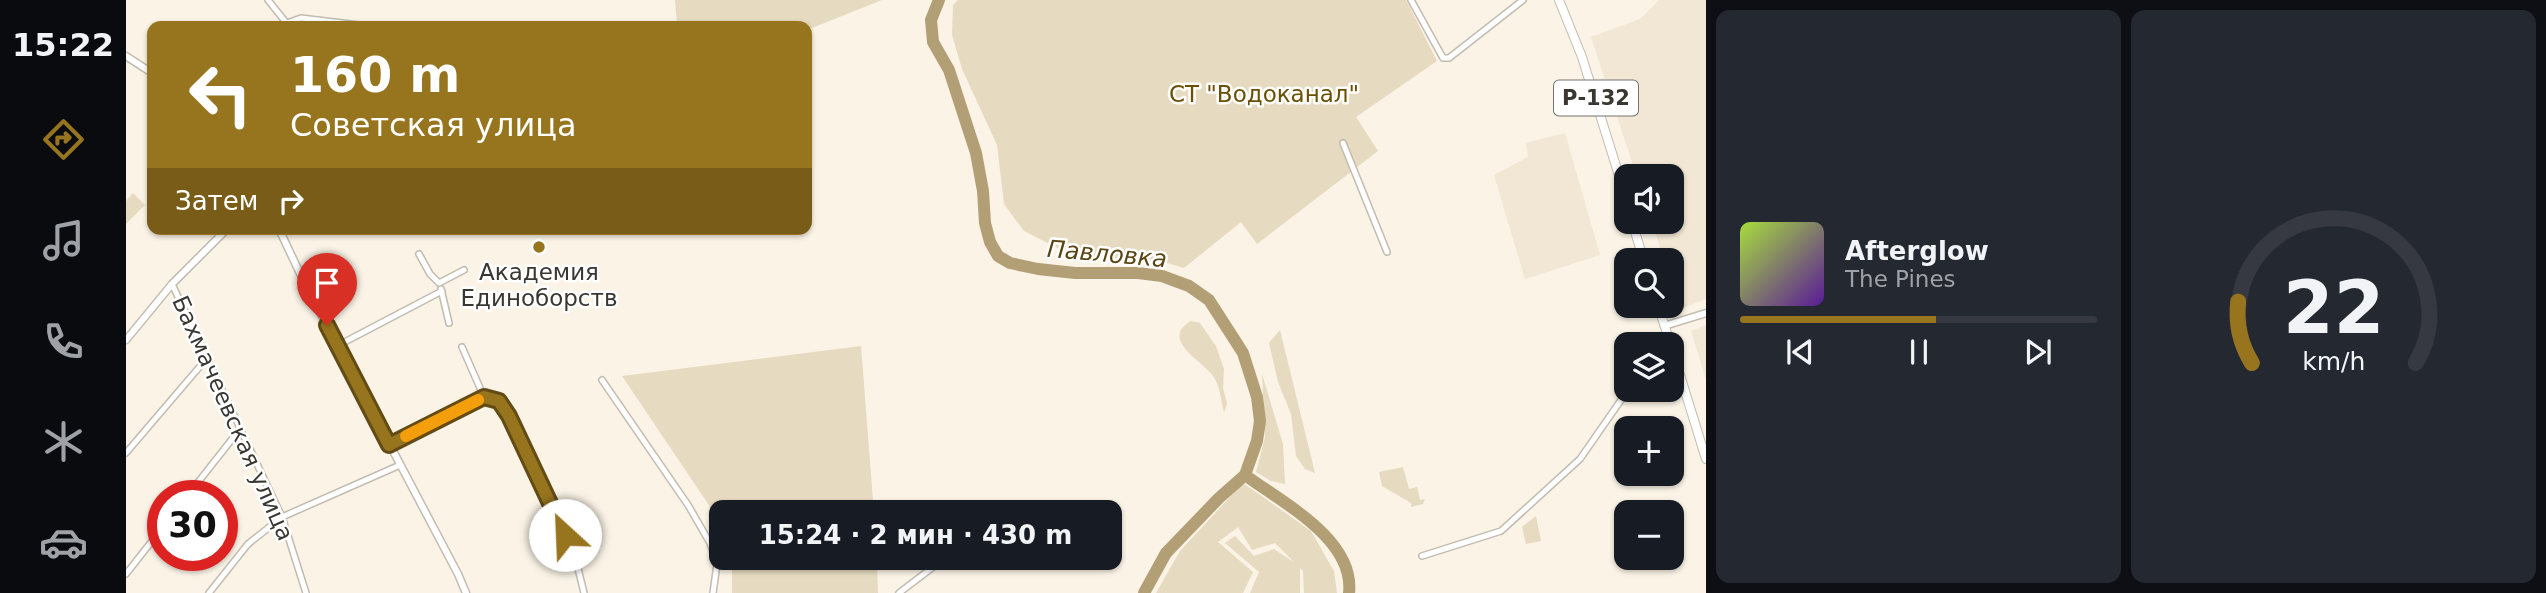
<!DOCTYPE html>
<html lang="ru">
<head>
<meta charset="utf-8">
<style>
  body { margin:0; font-family:"DejaVu Sans",sans-serif; background:#242831; color:#f1f3f6; height:100vh; display:flex; flex-direction:column; font-size:26px; white-space:nowrap }
  * { box-sizing:border-box; margin:0 }
  p { font-size:23px; color:#9ea1a6 }
  .icon { flex:none; width:38px; height:38px; fill:none; stroke:currentColor; stroke-width:2; stroke-linecap:round; stroke-linejoin:round }
  .map { position:relative; flex:1; overflow:hidden }
  .drawer { display:flex; flex-direction:column; gap:10px; padding:10px; background:#0d0f14; width:840px }
  .drawer>* { flex:none }
  .hud { position:absolute; left:21px; top:21px; width:665px; height:214px; border-radius:14px; box-shadow:0 2px 5px #0004; background:#97741e; color:#fff; overflow:hidden }
  .tools { position:absolute; left:1488px; top:164px; display:grid; gap:14px }
  .tools a { display:grid; place-items:center; width:70px; height:70px; border-radius:14px; background:#171b24; box-shadow:0 2px 5px #0004; font-size:35px }
  .speed { position:absolute; left:21px; top:480px; display:flex; gap:14px; font-size:35px; font-weight:700; text-align:center }
  .speed>* { display:grid; place-content:center; width:91px; height:91px; border-radius:50%; background:#171b24; box-shadow:0 2px 5px #0004; line-height:1 }
  .speed .limit { border:10px solid #d22; background:#fff; color:#111 }
  .pin { position:absolute; display:grid; place-items:center; width:60px; height:60px; color:#fff; margin:-72px -30px; border-radius:50% 50% 50% 0; rotate:-45deg; box-shadow:0 0 7px #0007 }
  .pin .icon { rotate:45deg }
  .me { position:absolute; width:77px; margin:-38px; rotate:335deg; stroke-linejoin:round; filter:drop-shadow(0 0 5px #0008) }
  .turn { display:flex; align-items:center; gap:24px; height:147px; padding:0 28px; font-size:32px }
  .turn .icon { width:91px; height:91px; stroke-width:2.5 }
  .turn b { display:block; font-size:49px; line-height:60px }
  .then { display:flex; align-items:center; height:66px; padding:0 28px; background:#0003; gap:14px; font-size:26px }
  .drawer .widget { flex:1; display:flex; flex-direction:column; justify-content:center; gap:10px; min-width:0; padding:0 24px; border-radius:14px; background:#242831 }
  .drawer .dial { align-items:center; gap:0 }
  .dial svg { height:182px; overflow:visible; fill:none; stroke:#363941; stroke-width:7; stroke-linecap:round; text-anchor:middle }
  .dial text { fill:#f1f3f6; stroke:none }
  .song { display:flex; align-items:center; gap:21px }
  .cover { width:84px; height:84px; border-radius:10px; background:linear-gradient(135deg,hsl(80 70% 55%),hsl(270 70% 35%)) }
  .played { height:7px; border-radius:4px; background:linear-gradient(90deg,#97741e 55%,#363941 55%) }
  .keys { display:flex; justify-content:space-around; direction:ltr }
  .drawer .tiles { flex:1; display:grid; gap:10px; grid-template-columns:repeat(2,1fr) }
  .trip { position:absolute; left:583px; top:500px; width:413px; height:70px; border-radius:14px; background:#171b24; box-shadow:0 2px 5px #0004; font-weight:700; line-height:70px; text-align:center }
  main { display:flex; flex:1; min-height:0 }
  .dock { display:flex; flex-direction:column; width:126px; justify-content:space-around; align-items:center; background:#090b0e; color:#9ea1a6 }
  .dock .icon { width:49px; height:49px }
  .dock .active { color:#97741e }
  .dock b { font-size:32px; color:#f1f3f6 }
  .map>svg:first-child { display:block }
  .built { fill:#f1e7d4 }
  .green { fill:#e6dac0 }
  .lines { fill:none; stroke-linecap:round; stroke-linejoin:round }
  .river { stroke:#b39f76; stroke-width:12 }
  .minor-casing { stroke:#c2bcb0; stroke-width:8 }
  .tertiary-casing { stroke:#c2bcb0; stroke-width:9 }
  .primary-casing { stroke:#c2bcb0; stroke-width:10 }
  .minor { stroke:#fff; stroke-width:5 }
  .tertiary { stroke:#fff; stroke-width:6 }
  .primary { stroke:#fff; stroke-width:8 }
  .route-casing { stroke:#624b14; stroke-width:18 }
  .route { stroke:#97741e; stroke-width:12 }
  .slow { stroke:#f59e0b; stroke-width:12 }
  .poi-dot { fill:#97741e; stroke:#fff; stroke-width:2.5 }
  .labels { text-anchor:middle; dominant-baseline:central; stroke-width:5; stroke-linejoin:round; paint-order:stroke }
  .shield { fill:#fff; stroke:#74736f; stroke-width:2 }
  .shield-label { font-size:21px; font-weight:bold; fill:#393731 }
  .park-label { font-size:23px; fill:#6b4f03; stroke:#fff }
  .poi-label { font-size:23px; fill:#393731; stroke:#fff }
  .street-label { font-size:23px; fill:#393731; stroke:#fff }
  .water-label { font-size:24px; font-style:italic; fill:#5a4512; stroke:#fff }
</style>
</head>
<body>
<main>
<nav class="dock">
<b>15:22</b>
<svg class="icon active" aria-label="directions" viewBox="0 0 24 24"><path d="M12 3l9 9-9 9-9-9zM9 14v-3h6M13 9l2 2-2 2"/></svg>
<svg class="icon" aria-label="music" viewBox="0 0 24 24"><path d="M9 18V5l10-2v13"/><circle cx="6" cy="18" r="3"/><circle cx="16" cy="16" r="3"/></svg>
<svg class="icon" aria-label="phone" viewBox="0 0 24 24"><path d="M5 4h4l2 5-3 2q2 4 5 5l2-3 5 2v4C11 20 4 13 5 4z"/></svg>
<svg class="icon" aria-label="climate" viewBox="0 0 24 24"><path d="M12 3v18M4 7l16 10M4 17L20 7"/></svg>
<svg class="icon" aria-label="car" viewBox="0 0 24 24"><path d="M5 17H2v-5l4-1 3-4h7l3 4 3 1v5h-3M9 17h6M6 11h13"/><circle cx="7" cy="17" r="2"/><circle cx="17" cy="17" r="2"/></svg>
</nav>
<div class="map">
<svg width="1580" height="593" viewBox="0 0 1580 593">
  <rect width="100%" height="100%" fill="#faf3e6"/>
  <path class="built" d="M1533,0H1580V299L1554,309L1545,282V261H1538L1526,222H1545V177H1511L1465,37L1514,19Z
    M1439,133L1474,255L1399,279L1368,175L1402,157L1400,143Z
    M1580,325V380L1565,331Z"/>
  <path class="green" d="M549,0H756L681,30V26H551Z
    M832,0H1280L1311,61L1230,117L1252,151L1131,244L1115,222L1058,268L1031,260L977,259L941,253L898,231L878,204L871,145L836,69L826,35L827,5Z
    M7,193L19,205L0,224V201Z
    M1065,321L1074,323L1090,346L1098,369L1097,388L1101,403L1098,413C1095,402 1094,385 1087,376C1077,361 1033,340 1065,321Z
    M1154,330L1189,473L1179,469L1170,456L1165,414L1152,382L1143,343Z
    M735,346L748,513H595V523L496,376Z
    M1136,374L1157,444L1159,484L1145,481L1130,472L1139,437Z
    M1277,467L1283,489L1291,487L1294,500L1299,499L1297,504L1285,507V503L1256,486L1253,472Z
    M1117,483L1185,531L1208,571L1211,593H1178L1177,571L1174,568V593H1124L1133,572L1099,543L1109,536L1128,556L1148,549L1169,563L1149,543L1126,550L1112,527L1092,542L1127,572L1117,593H1030L1054,551Z
    M1410,516L1415,541L1400,544L1396,527Z
    M606,558H751L752,593H606Z"/>
  <g class="lines">
    <path class="river" d="M813,0L805,20L807,42L823,70L850,153L857,191L859,223L864,242L872,256L884,263L912,269L949,273H1012L1036,276L1063,286L1083,300L1117,353L1131,397L1134,421L1131,441L1119,475L1093,498L1040,553L1018,593
      M1119,475C1155,502 1229,539 1223,593"/>
    <defs>
      <path id="minor" d="M142,0L162,25
        M1285,0L1317,58H1323L1397,0
        M161,23L175,18L241,26
        M1217,143L1261,252
        M293,254L304,274L313,283L338,270
        M46,284L156,517L180,593
        M315,289L323,323
        M211,346L316,291
        M336,347L358,397
        M476,380L562,505L584,543L591,564L587,593
        M263,445L358,397L373,401L383,416L449,556L458,593
        M0,453L82,357
        M62,495L114,429
        M878,513L889,505
        M1296,556L1375,531L1454,459L1502,390
        M0,574L37,527
        M83,593L122,544L156,517L274,465
        M773,593L819,558"/>
      <path id="tertiary" d="M0,56L26,73
        M153,229L179,284L332,574L340,593
        M1538,326L1580,313
        M0,340L46,284L101,229"/>
      <path id="primary" d="M1433,0L1456,57L1500,198
        M1506,222L1518,261
        M1532,306L1545,345
        M1545,346L1580,459"/>
    </defs>
    <use href="#minor" class="minor-casing"/>
    <use href="#tertiary" class="tertiary-casing"/>
    <use href="#primary" class="primary-casing"/>
    <use href="#minor" class="minor"/>
    <use href="#tertiary" class="tertiary"/>
    <use href="#primary" class="primary"/>
  </g>
  <g class="lines">
    <defs>
      <path id="route" d="M201,325L263,445L358,397L373,401L383,416L439,535"/>
    </defs>
    <use href="#route" class="route-casing"/>
    <use href="#route" class="route"/>
    <path class="slow" d="M280,436L352,400"/>
  </g>
  <circle class="poi-dot" cx="413" cy="247" r="7"/>
  <g class="labels">
    <rect class="shield" x="1428" y="80.5" width="84" height="35" rx="5"/>
    <g class="shield-label">
      <text x="1470" y="98">Р-132</text>
    </g>
    <g class="park-label">
      <text x="1138" y="94">СТ "Водоканал"</text>
    </g>
    <g class="poi-label">
      <text x="413" y="272">Академия<tspan x="413" dy="26">Единоборств</tspan></text>
    </g>
    <g class="street-label">
      <text transform="translate(107 418) rotate(66)">Бахмачеевская улица</text>
    </g>
    <g class="water-label">
      <text transform="translate(981 254) rotate(5)">Павловка</text>
    </g>
  </g>
</svg>
<div class="tools">
<a><svg class="icon" aria-label="sound" viewBox="0 0 24 24"><path d="M4 9h4l5-4v14l-5-4H4zM17 9q2 3 0 6"/></svg></a>
<a><svg class="icon" aria-label="search" viewBox="0 0 24 24"><circle cx="10" cy="10" r="6"/><path d="M15 15l6 6"/></svg></a>
<a><svg class="icon" aria-label="layers" viewBox="0 0 24 24"><path d="M12 4l9 5-9 5-9-5zM3 14l9 5 9-5"/></svg></a>
<a>+</a>
<a>−</a>
</div>
<div class="speed"><div class="limit">30</div></div>
<div class="pin" style="left:201px;top:325px;background:#d93025"><svg class="icon" aria-label="arrive" viewBox="0 0 24 24"><path d="M6 21V4h12l-3 4 3 4H6"/></svg></div>
<svg class="me" style="left:439px;top:535px" viewBox="-20 -20 40 40"><circle r="19" fill="#fff"/><path d="M0-13L10 11 0 6-10 11z" fill="#97741e"/></svg>
<div class="trip">15:24 · 2 мин · 430 m</div>
<div class="hud">
<div class="turn"><svg class="icon" aria-label="left" viewBox="0 0 24 24"><path d="M17 20v-9H6M10 6l-5 5 5 5"/></svg><div><b>160 m</b>Советская улица</div></div>
<div class="then">Затем<svg class="icon" aria-label="right" viewBox="0 0 24 24"><path d="M7 20v-9h11M14 6l5 5-5 5"/></svg></div>
</div>
</div>
<section class="drawer">
<div class="tiles">
<div class="widget">
<div class="song"><i class="cover"></i><div><b>Afterglow</b><p>The Pines</p></div></div>
<div class="played"></div>
<div class="keys"><svg class="icon" aria-label="previous" viewBox="0 0 24 24"><path d="M18 5L8 12l10 7zM5 5v14"/></svg><svg class="icon" aria-label="pause" viewBox="0 0 24 24"><path d="M8 5v14M16 5v14"/></svg><svg class="icon" aria-label="next" viewBox="0 0 24 24"><path d="M6 5l10 7-10 7zM19 5v14"/></svg></div>
</div>
<div class="widget dial"><svg viewBox="0 0 100 80">
<path d="M14 69A42 42 0 1 1 86 69"/>
<path d="M14 69A42 42 0 0 1 8 42" stroke="#97741e"/>
<text x="50" y="56" font-size="32" font-weight="700">22</text>
<text x="50" y="72" font-size="11">km/h</text>
</svg></div>
</div>
</section>
</main>
</body>
</html>
